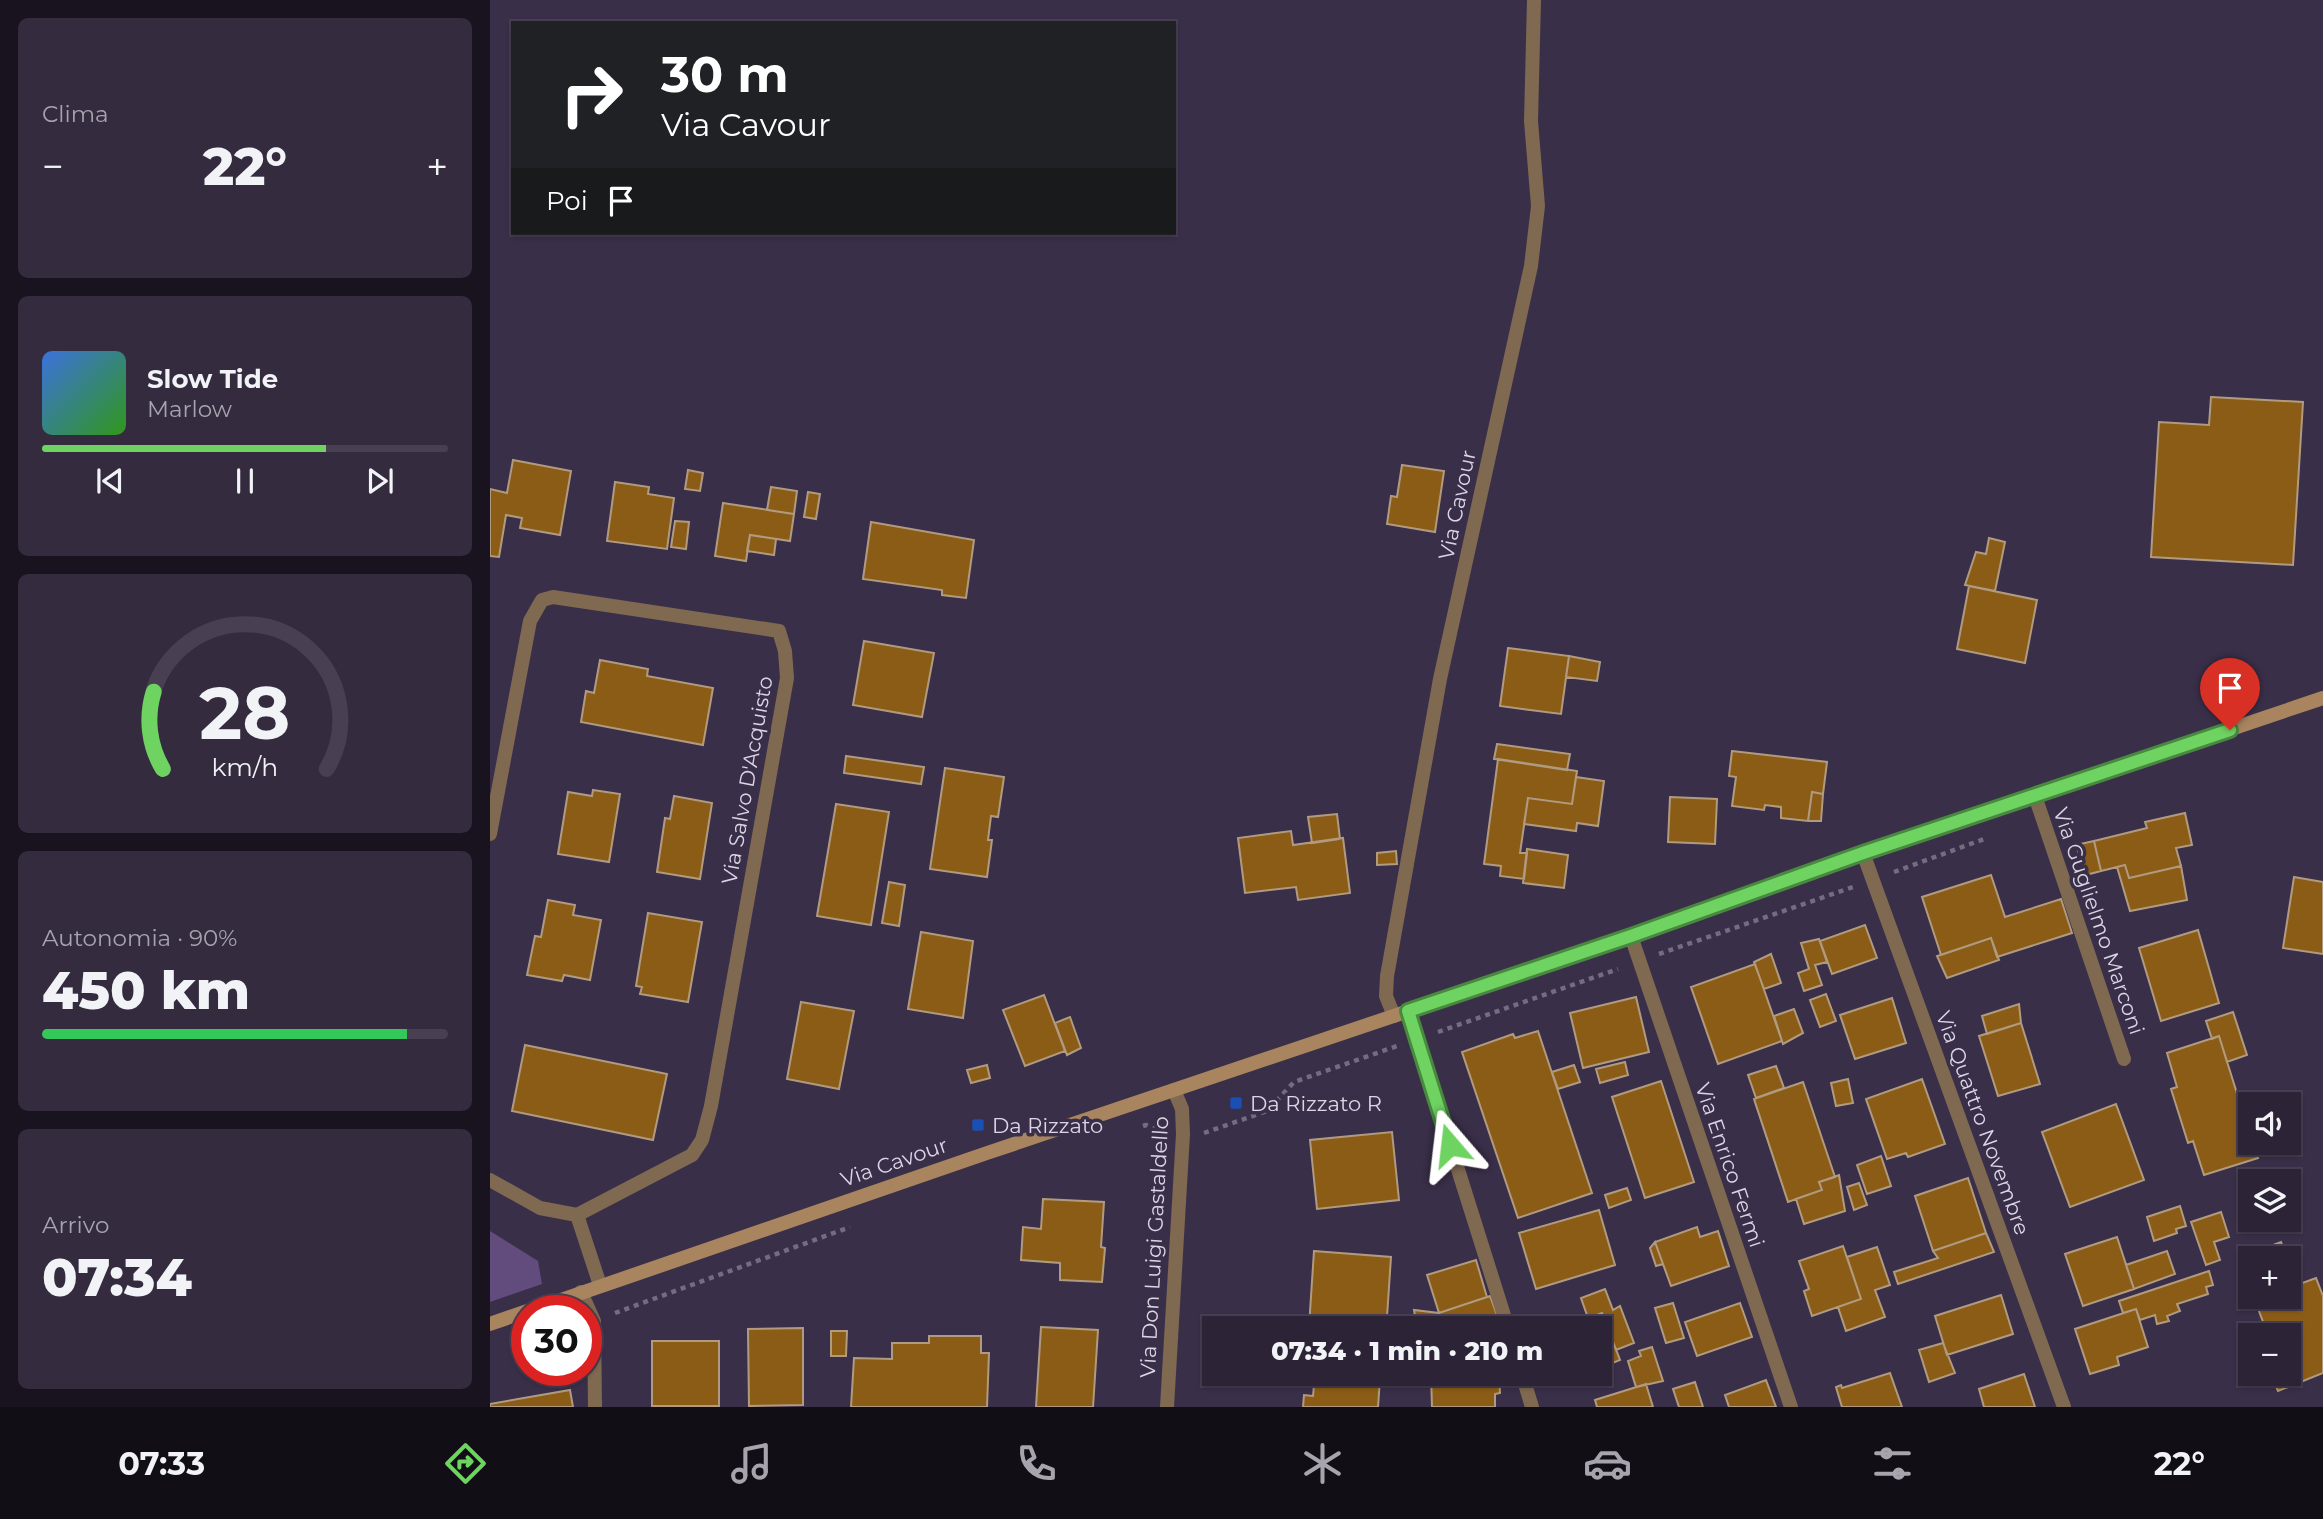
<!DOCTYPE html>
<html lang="it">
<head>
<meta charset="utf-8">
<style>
  body { margin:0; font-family:Montserrat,sans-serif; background:#342b3f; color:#f1f3f6; height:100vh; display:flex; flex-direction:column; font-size:26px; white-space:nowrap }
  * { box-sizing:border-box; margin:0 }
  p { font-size:23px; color:#a6a4ad }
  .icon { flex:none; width:38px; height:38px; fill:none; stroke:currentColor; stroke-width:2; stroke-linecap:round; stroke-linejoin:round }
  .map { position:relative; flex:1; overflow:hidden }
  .details { display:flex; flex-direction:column; gap:18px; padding:18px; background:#18131e; width:490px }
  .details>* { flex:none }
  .top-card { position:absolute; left:21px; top:21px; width:665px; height:214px; border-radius:0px; box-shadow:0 2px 5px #0004,0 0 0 2px #484052; background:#202124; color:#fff; overflow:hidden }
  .controls { position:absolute; left:1748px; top:1092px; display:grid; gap:14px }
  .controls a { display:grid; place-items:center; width:63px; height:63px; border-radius:0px; background:#2c2337; box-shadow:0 2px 5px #0004,0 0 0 2px #484052; font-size:35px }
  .speed { position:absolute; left:21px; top:1295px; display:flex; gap:14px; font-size:35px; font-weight:700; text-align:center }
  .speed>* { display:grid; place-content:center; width:91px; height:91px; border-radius:50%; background:#2c2337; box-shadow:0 2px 5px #0004,0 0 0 2px #484052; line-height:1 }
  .speed .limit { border:10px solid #d22; background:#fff; color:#111 }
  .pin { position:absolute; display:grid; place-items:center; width:60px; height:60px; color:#fff; margin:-72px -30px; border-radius:50% 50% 50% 0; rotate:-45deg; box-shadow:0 0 7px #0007 }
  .pin .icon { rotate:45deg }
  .me { position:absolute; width:77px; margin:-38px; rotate:343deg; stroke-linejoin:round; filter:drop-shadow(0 0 5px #0008) }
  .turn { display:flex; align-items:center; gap:24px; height:147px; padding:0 35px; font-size:32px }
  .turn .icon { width:91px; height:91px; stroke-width:2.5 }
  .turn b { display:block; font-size:49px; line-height:60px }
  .then { display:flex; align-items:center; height:66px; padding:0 35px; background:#0003; gap:14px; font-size:26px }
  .big { font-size:52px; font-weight:800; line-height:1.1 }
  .details .tile { flex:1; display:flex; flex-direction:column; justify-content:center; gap:10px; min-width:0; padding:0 24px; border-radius:10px; background:#342b3f }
  .details .dial { align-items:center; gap:0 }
  .dial svg { height:182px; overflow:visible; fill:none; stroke:#484052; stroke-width:7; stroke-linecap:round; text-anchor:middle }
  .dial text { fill:#f1f3f6; stroke:none }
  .song { display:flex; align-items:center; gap:21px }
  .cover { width:84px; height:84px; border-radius:10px; background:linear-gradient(135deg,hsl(220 70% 55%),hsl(110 70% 35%)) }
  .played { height:7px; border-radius:4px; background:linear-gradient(90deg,#6ed361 70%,#484052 70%) }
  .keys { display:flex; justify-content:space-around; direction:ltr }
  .heat { display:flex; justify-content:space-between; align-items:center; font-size:38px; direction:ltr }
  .charge { height:10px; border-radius:5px; background:linear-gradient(90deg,#34c759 90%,#484052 0) }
  .trip { position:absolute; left:712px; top:1316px; width:410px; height:70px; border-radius:0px; background:#2c2337; box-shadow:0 2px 5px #0004,0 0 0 2px #484052; font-weight:800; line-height:70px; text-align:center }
  .dock { display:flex; height:112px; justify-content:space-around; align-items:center; background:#120e16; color:#a6a4ad }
  .dock .icon { width:49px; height:49px }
  .dock .on { color:#6ed361 }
  .dock b { font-size:32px; color:#f1f3f6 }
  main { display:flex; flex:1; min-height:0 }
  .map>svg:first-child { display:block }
  .green { fill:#614c7d }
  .building { fill:#8b5c16; stroke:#b19b80; stroke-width:2 }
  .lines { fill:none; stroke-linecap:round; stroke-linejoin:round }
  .path { stroke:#756c82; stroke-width:4.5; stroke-dasharray:5 5; stroke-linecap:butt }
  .street { stroke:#7f6951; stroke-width:14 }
  .secondary { stroke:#a8855f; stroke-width:14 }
  .route-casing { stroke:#48893f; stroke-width:18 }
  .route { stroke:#6ed361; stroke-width:12 }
  .transit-dot { fill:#1a4fb4; stroke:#3a2f49; stroke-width:2.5 }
  .labels { text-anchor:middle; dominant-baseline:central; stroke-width:7; stroke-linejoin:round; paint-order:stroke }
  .street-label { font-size:21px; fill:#dbd5e5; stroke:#3a2f49 }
  .poi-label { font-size:21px; fill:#dbd5e5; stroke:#3a2f49; text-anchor:start }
</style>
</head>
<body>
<main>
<section class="details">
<div class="tile"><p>Clima</p>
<div class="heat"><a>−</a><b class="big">22°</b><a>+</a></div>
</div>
<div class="tile">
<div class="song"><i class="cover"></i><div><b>Slow Tide</b><p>Marlow</p></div></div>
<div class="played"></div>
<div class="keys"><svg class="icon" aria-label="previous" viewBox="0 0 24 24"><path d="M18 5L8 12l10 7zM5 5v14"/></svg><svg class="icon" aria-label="pause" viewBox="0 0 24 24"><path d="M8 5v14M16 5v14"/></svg><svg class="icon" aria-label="next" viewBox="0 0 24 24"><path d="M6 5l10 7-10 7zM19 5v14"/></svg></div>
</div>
<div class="tile dial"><svg viewBox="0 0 100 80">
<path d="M14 69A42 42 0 1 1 86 69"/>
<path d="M14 69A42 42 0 0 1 10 35" stroke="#6ed361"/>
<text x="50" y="56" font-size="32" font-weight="700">28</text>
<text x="50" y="72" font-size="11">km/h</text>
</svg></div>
<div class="tile"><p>Autonomia · 90%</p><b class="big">450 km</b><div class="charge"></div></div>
<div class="tile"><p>Arrivo</p><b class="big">07:34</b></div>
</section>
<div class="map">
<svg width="1833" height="1407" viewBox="0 0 1833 1407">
  <rect width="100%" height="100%" fill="#3a2f49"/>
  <path class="green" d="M0,1231L48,1261L52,1284L0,1302Z"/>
  <path class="building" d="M1721,397L1813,402L1803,565L1661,557L1669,422L1719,425Z
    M23,460L81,471L70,535L30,528L32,518L16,515L9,557L0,556V489L17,493Z
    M912,465L954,471L945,532L897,524L901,496L907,497Z
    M198,470L213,473L210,491L195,489Z
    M125,482L159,487L158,494L184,498L177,549L117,541Z
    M281,487L307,491L304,514L277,510Z
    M318,492L330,494L326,519L314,517Z
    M233,503L304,514L300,541L260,535L256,561L225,556Z
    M185,521L199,522L196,549L181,547Z
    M381,522L484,540L476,598L452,595V590L373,579Z
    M260,535L286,539L284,555L257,551Z
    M1499,538L1515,542L1505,591L1475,585L1486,552L1496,554Z
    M1479,586L1547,600L1535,663L1467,649Z
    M374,641L444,653L432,717L363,705Z
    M1018,648L1079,656L1071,714L1010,706Z
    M1079,656L1110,662L1107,681L1076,677Z
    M110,660L158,669L157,676L223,688L213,745L91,722L96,691L104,693Z
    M1007,744L1080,754L1077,770L1004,759Z
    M1242,751L1337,762L1333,794L1322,792L1318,821L1291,818V807L1275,805L1274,810L1242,806L1246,777L1239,776Z
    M356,756L434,767L431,784L354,773Z
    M1008,759L1087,771L1082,804L1038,798L1030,853H1037L1034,879L1010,876L1011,866L994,864Z
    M455,768L514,777L508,817L501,816L498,840H502L497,877L440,869Z
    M1086,777L1114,781L1108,826L1087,823L1086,831L1034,824L1038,798L1082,804Z
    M103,790L130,794L119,862L68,854L78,792L102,796Z
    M1322,792L1333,794L1331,821H1318Z
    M184,796L222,803L210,879L167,872L175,818L180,819Z
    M1180,797L1227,799L1225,844L1178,842Z
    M346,804L399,812L381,925L327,916Z
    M1695,813L1702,845L1686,848L1691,866L1639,878L1635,865L1611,871L1604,841L1657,828L1655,822Z
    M847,814L850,839L822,843L818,817Z
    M801,831L803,845L853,838L860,893L808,900L806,887L755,893L748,838Z
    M1604,841L1611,871L1596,875L1586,845Z
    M1037,849L1078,855L1074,888L1033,883Z
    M906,851L907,864L887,865V853Z
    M1635,865L1639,878L1691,866L1697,900L1640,911L1627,867Z
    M1501,875L1515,917L1571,899L1582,933L1507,957L1501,938L1451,955L1432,897Z
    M1804,877L1833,882V954L1793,948Z
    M399,882L415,885L409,926L392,923Z
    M58,900L85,905L83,915L111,920L100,980L74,975L72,981L37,975L45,936L51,937Z
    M158,913L212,922L198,1002L150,994L152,987L146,986Z
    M1375,925L1387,958L1342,974L1330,941Z
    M1708,930L1729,1003L1671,1021L1649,948Z
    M431,932L483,941L473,1018L418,1009Z
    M1501,938L1509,960L1457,978L1447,956Z
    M1329,939L1337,962L1325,965L1332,985L1314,991L1308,973L1319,969L1311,943Z
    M1281,954L1291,983L1274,989L1264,962Z
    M1265,964L1292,1041L1228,1064L1201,987Z
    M1336,994L1346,1021L1330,1027L1320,1000Z
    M554,995L575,1051L535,1066L513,1010Z
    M1146,997L1159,1052L1093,1068L1080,1013Z
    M1402,998L1416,1043L1365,1059L1350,1015Z
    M311,1002L364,1011L349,1089L297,1079Z
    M1529,1004L1531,1023L1497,1034L1492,1016Z
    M1304,1009L1313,1033L1293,1044L1284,1016Z
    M1743,1012L1757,1055L1737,1062L1729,1036L1722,1039L1716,1021Z
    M580,1017L591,1048L577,1055L565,1023Z
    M1531,1023L1550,1084L1508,1096L1489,1036Z
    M1048,1031L1102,1193L1028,1218L972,1052L1023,1034L1025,1038Z
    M1729,1036L1760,1135V1143H1763L1768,1158L1714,1175L1703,1141L1698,1143L1681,1089L1687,1087L1677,1053Z
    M35,1045L177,1074L163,1140L22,1111Z
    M1135,1062L1138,1075L1110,1083L1106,1069Z
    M497,1065L500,1078L481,1083L477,1070Z
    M1084,1065L1090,1082L1068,1089L1062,1072Z
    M1286,1066L1294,1088L1266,1098L1258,1075Z
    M1358,1079L1363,1103L1346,1106L1341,1083Z
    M1432,1079L1455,1144L1418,1157L1416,1153L1397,1159L1376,1099Z
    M1171,1081L1204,1182L1155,1198L1122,1097Z
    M1313,1082L1345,1177L1329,1182L1332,1190L1298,1202L1264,1099Z
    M1626,1104L1654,1180L1580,1207L1552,1132Z
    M902,1132L909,1200L827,1209L820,1140Z
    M1391,1156L1401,1186L1377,1194L1367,1165Z
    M1349,1175L1355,1211L1314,1224L1306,1199L1332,1190L1329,1182Z
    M1478,1178L1496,1233L1443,1251L1425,1196Z
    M1369,1183L1377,1205L1364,1210L1357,1187Z
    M1137,1188L1141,1200L1119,1208L1115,1195Z
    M553,1199L614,1202L611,1247L615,1248L612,1282L570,1280V1263L531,1260L533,1227L551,1229Z
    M1690,1206L1696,1226L1686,1229L1687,1233L1664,1241L1657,1217Z
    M1109,1210L1125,1265L1046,1289L1029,1233Z
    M1731,1212L1739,1237L1724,1242L1730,1260L1716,1265L1701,1222Z
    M1207,1227L1210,1237L1228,1231L1239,1266L1181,1286L1165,1242Z
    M1496,1233L1504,1252L1408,1284L1404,1272L1448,1258L1443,1251Z
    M1627,1237L1644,1289L1593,1306L1575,1254Z
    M1165,1242L1173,1264L1166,1266L1160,1248Z
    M1791,1242L1797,1258H1760V1280L1757,1270L1759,1254Z
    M1353,1246L1371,1299L1322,1316L1314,1291L1319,1289L1309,1261Z
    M1387,1247L1400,1285L1385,1290L1395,1317L1356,1331L1348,1307L1371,1299L1357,1257Z
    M824,1251L901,1257L897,1317L887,1316L886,1328L819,1327Z
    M1677,1251L1685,1274L1644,1289L1636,1265Z
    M986,1260L997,1297L949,1313L937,1275Z
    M1799,1264L1807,1285L1826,1278L1833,1296V1373L1788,1391L1781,1374H1799V1335H1778L1767,1306L1759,1308L1752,1288L1760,1285V1297H1799Z
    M1719,1271L1723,1285L1716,1287L1718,1294L1687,1304L1690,1311L1677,1316L1679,1321L1667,1324L1665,1315L1650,1320L1646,1309L1633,1313L1629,1301Z
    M1115,1289L1123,1310L1130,1306L1144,1343L1126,1350L1112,1313L1098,1318L1091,1298Z
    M1511,1295L1523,1334L1457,1355L1445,1316Z
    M1000,1296L1008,1318L980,1328H927L924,1310L949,1313Z
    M1183,1303L1194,1338L1176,1343L1165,1308Z
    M1250,1303L1262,1337L1207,1356L1195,1322Z
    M1646,1309L1658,1347L1627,1357L1629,1365L1600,1374L1585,1329Z
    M1112,1313L1130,1360L1110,1368V1328H1081L1080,1325Z
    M551,1327L608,1330L603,1407H546Z
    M313,1328V1405L259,1406L258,1329Z
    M341,1331H357L356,1356H341Z
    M439,1336H491V1353H499L497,1407H361L364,1358L402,1359V1343H439Z
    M162,1341H229V1406H162Z
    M1453,1343L1465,1373L1439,1382L1429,1350Z
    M1162,1347L1173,1381L1146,1387L1138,1361L1151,1356L1149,1351Z
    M1400,1373L1412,1407H1352L1346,1387L1351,1385L1352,1388Z
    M825,1374L890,1379L888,1407H813L814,1395L823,1396Z
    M941,1374H1009L1010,1393L1005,1394V1407H942Z
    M1534,1374L1545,1407H1494L1489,1389Z
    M1276,1380L1286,1407H1239L1235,1395Z
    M1205,1382L1213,1407H1189L1183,1389Z
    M1156,1384L1163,1407H1107L1105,1400Z
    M80,1390L83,1407H0V1404Z"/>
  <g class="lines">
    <path class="path" d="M1404,872L1494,839
      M1169,954L1363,887
      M948,1032L1128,969
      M653,1126L656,1125L671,1132
      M714,1133L777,1111L804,1082L907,1046
      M125,1313L360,1227"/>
    <path class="street" d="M1545,796L1634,1059
      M0,834L40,621L52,600L63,597L289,631L295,651L297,678L221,1106L212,1140L202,1155L87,1215L50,1208L0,1180
      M1373,853L1574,1407
      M1141,936L1301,1407
      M918,1011L1018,1328
      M904,1016L896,996L897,976L950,679L1041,266L1048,206L1041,121L1044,0
      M87,1215L110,1285
      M91,1292L104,1321L105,1407
      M1032,1374L1042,1407
      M677,1407L693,1134L692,1109L684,1090"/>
    <path class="secondary" d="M39,1311L497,1153L1141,936L1373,853L1833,698
      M0,1324L37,1311"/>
  </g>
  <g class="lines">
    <defs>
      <path id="route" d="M960,1145L918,1011L1141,936L1373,853L1740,730"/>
    </defs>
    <use href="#route" class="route-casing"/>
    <use href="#route" class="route"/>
  </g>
  <g class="transit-dot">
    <rect x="739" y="1096" width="14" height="14" rx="3.5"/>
    <rect x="481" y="1118" width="14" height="14" rx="3.5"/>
  </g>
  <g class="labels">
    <g class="street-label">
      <text transform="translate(967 505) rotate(-78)">Via Cavour</text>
      <text transform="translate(257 780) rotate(-80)">Via Salvo D'Acquisto</text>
      <text transform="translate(1609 921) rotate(71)">Via Guglielmo Marconi</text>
      <text transform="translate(1493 1123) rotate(70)">Via Quattro Novembre</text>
      <text transform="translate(404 1162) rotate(-19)">Via Cavour</text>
      <text transform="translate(1240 1165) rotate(71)">Via Enrico Fermi</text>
      <text transform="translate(664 1247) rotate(-87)">Via Don Luigi Gastaldello</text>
    </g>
    <g class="poi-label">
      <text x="760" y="1103">Da Rizzato R</text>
      <text x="502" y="1125">Da Rizzato</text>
    </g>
  </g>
</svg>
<div class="controls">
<a><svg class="icon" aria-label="sound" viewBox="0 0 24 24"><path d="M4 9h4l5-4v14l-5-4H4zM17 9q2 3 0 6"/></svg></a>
<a><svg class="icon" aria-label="layers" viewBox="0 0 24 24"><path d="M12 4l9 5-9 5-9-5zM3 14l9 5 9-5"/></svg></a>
<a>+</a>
<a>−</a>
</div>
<div class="speed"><div class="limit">30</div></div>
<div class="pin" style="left:1740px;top:730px;background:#d93025"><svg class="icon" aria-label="arrive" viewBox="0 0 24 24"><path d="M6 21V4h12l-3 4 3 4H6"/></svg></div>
<svg class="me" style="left:960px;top:1145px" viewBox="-20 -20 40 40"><path d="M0-17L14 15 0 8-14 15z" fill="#6ed361" stroke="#fff" stroke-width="4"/></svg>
<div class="trip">07:34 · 1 min · 210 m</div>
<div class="top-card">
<div class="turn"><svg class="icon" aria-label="right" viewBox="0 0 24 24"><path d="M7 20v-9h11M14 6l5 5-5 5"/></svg><div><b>30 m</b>Via Cavour</div></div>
<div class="then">Poi<svg class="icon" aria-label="arrive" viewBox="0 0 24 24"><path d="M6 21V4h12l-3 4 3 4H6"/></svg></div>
</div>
</div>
</main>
<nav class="dock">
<b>07:33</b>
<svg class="icon on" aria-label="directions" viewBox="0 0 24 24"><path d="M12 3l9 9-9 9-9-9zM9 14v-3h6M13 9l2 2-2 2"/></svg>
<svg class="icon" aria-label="music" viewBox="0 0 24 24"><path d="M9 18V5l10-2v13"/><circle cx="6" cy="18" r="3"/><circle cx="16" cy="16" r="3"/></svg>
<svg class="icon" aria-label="phone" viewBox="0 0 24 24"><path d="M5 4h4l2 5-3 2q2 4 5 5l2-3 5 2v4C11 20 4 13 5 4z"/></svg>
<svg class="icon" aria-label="climate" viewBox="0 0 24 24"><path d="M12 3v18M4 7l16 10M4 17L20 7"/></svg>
<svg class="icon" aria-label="car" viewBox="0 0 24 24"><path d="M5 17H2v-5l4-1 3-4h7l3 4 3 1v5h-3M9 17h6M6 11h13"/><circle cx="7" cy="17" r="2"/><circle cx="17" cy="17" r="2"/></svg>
<svg class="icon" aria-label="filters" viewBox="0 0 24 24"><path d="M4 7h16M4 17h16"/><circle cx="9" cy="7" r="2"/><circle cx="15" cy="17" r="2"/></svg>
<b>22°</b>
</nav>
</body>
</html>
